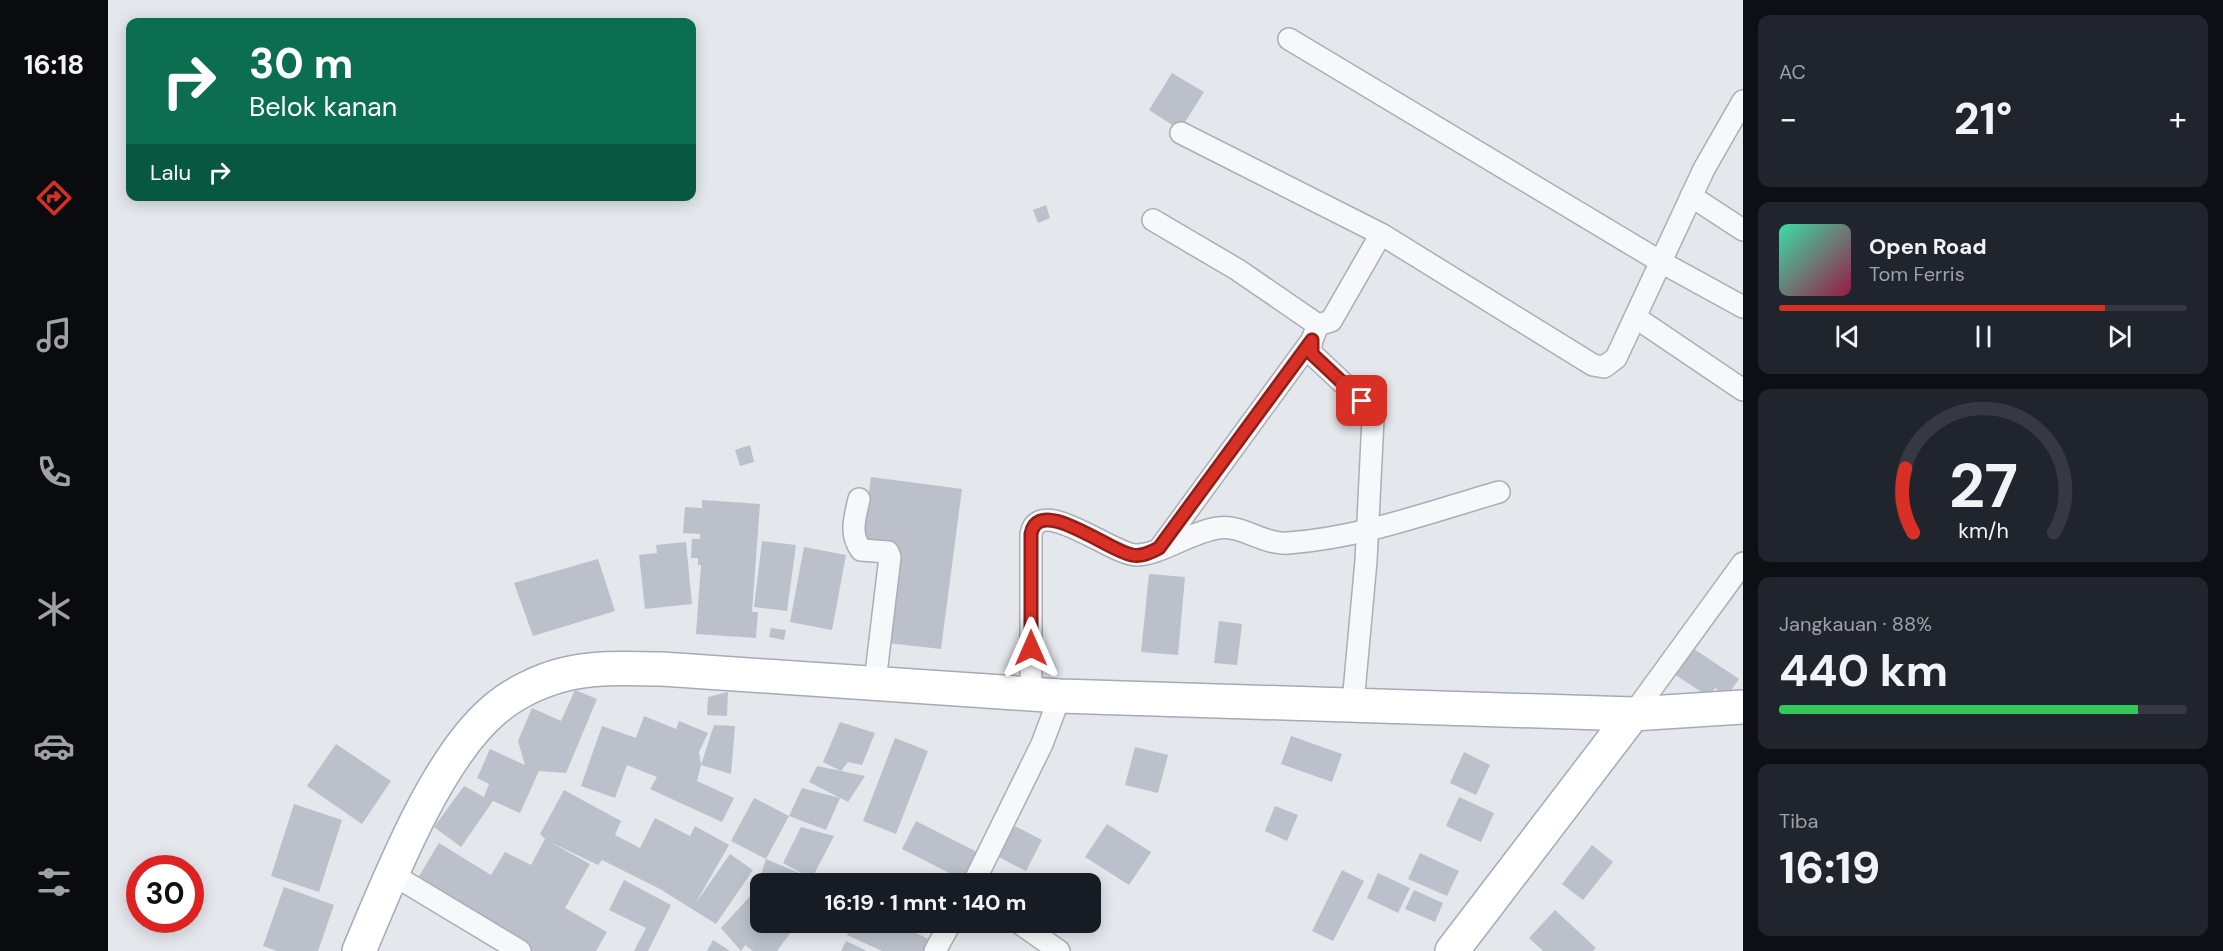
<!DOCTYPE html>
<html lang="id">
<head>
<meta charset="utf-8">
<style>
  body { margin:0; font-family:"DM Sans",sans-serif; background:#20242c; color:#f1f3f6; height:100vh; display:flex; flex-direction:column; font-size:22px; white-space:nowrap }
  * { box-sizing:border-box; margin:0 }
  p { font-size:20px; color:#9ea1a6 }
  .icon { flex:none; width:33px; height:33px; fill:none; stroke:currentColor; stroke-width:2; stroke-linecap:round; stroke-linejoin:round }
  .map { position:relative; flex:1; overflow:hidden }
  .panel { display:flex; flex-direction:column; gap:15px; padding:15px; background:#0d0f14; width:480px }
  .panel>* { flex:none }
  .hud { position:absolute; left:18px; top:18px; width:570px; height:183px; border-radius:12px; box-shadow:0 3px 15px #0003; background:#0b6e4f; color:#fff; overflow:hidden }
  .speed { position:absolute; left:18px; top:855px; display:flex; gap:12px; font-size:30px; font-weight:700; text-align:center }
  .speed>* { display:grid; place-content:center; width:78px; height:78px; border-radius:50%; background:#171b24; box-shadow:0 3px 15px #0003; line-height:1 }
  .speed .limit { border:9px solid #d22; background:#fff; color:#111 }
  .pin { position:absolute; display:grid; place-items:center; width:51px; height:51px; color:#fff; margin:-26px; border-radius:12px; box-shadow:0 3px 9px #0006 }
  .me { position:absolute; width:66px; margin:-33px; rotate:0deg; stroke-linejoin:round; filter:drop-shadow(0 0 4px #0008) }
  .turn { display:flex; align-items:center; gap:21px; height:126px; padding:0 24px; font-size:27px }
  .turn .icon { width:78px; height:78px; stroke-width:2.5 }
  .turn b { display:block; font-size:42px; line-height:51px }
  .then { display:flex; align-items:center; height:57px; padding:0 24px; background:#0003; gap:12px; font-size:22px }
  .big { font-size:45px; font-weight:700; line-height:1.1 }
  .panel .card { flex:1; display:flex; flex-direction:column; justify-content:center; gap:9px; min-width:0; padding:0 21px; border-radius:12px; background:#20242c }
  .panel .dial { align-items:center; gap:0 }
  .dial svg { height:156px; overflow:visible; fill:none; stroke:#363941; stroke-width:7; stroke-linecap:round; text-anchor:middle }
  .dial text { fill:#f1f3f6; stroke:none }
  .song { display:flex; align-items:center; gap:18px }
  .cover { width:72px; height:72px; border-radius:9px; background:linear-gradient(135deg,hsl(160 70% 55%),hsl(340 70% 35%)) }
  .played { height:6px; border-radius:3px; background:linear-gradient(90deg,#d93025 80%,#363941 80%) }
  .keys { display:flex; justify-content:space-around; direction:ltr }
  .heat { display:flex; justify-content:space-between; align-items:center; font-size:33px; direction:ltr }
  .charge { height:9px; border-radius:4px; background:linear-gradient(90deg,#34c759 88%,#363941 0) }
  .trip { position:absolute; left:642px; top:873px; width:351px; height:60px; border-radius:12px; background:#171b24; box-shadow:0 3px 15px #0003; font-weight:700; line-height:60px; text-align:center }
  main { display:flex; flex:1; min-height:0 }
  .dock { display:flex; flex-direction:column; width:108px; justify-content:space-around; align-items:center; background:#090b0e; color:#9ea1a6 }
  .dock .icon { width:42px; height:42px }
  .dock .active { color:#d93025 }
  .dock b { font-size:27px; color:#f1f3f6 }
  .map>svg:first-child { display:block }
  .building { fill:#bbc0ca }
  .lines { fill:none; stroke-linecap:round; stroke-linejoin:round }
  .street-casing { stroke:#a9aeb7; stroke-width:24 }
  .primary-casing { stroke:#a3abb8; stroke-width:36 }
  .street { stroke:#f7f8fa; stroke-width:21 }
  .primary { stroke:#fff; stroke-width:33 }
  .route-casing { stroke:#8d1f18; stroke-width:15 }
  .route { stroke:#d93025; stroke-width:10 }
</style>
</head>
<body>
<main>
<nav class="dock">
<b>16:18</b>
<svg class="icon active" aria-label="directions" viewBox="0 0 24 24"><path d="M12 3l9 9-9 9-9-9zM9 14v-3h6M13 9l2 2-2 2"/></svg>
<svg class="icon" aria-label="music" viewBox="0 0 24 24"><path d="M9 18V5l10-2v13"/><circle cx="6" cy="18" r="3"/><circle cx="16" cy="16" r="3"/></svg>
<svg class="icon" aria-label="phone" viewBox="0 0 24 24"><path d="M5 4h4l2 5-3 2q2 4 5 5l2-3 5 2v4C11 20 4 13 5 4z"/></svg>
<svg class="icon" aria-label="climate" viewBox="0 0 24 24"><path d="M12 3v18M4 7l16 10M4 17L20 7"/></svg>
<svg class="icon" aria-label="car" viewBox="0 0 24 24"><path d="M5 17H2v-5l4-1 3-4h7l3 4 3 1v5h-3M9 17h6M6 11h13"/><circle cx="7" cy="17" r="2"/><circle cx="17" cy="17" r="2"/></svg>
<svg class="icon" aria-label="filters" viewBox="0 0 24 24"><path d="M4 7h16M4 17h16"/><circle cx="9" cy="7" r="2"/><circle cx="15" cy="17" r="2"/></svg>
</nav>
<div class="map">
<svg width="1635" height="951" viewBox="0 0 1635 951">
  <rect width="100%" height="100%" fill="#e4e7ec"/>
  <path class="building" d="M1064,73L1096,92L1072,130L1041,110Z
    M938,205L942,218L930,223L925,210Z
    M642,445L646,462L632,466L627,450Z
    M763,477L854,489L833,649L780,643L792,549L754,544Z
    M594,500L652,504L644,612H650L648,638L588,634L593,565H590V558H583L584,539H592V534L575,533L577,507L594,508Z
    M654,541L688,545L679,611L646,607Z
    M578,542L584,604L537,609L531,555L549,553L548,545Z
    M696,547L738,555L724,630L682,622Z
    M490,559L507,611L425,636L406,583Z
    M1041,574L1077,577L1070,655L1033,652Z
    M1111,621L1134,624L1129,665L1106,663Z
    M663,628L678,630L676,640L661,637Z
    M1583,647L1631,679L1619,696L1607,688L1601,697L1566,674Z
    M467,690L489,699L458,773L431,771L412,813L385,801L353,847L326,827L356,786L376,797L381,784L369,778L382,749L417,765L410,741L424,708L453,721Z
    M620,692L619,716L599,715L600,697Z
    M536,716L568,729L571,721L600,733L591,752L593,765L589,781L626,798L614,822L542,789L549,777L519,765L507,798L473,786L494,726L528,738Z
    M732,722L767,733L754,765L740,762L733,771L757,776L740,802L701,782L709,766L733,771L715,762Z
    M606,725L627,726L623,774L593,765Z
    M1183,736L1234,754L1224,782L1173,764Z
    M787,738L820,751L788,834L755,821Z
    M228,744L283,781L254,824L199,786Z
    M1027,747L1060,755L1050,793L1017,785Z
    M1356,752L1382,765L1368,795L1342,783Z
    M694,788L732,798L718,830L681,816Z
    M456,790L513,821L507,835L532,848L547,818L582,836L587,826L621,845L587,904L622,854L645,870L608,924L552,889L494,860L490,865L440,841L482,864L457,908L499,932L488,951H423L308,881L331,843L383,875L397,852L423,865L437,839L432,834Z
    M1351,797L1386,813L1373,842L1338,826Z
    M646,798L681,816L658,859L623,841Z
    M186,804L234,820L211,892L163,876Z
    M1167,806L1190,815L1179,841L1157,831Z
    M808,821L871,853L857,881L794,849Z
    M901,823L934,840L918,871L885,854Z
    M999,824L1043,852L1021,885L977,857Z
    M693,827L726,836L701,884H650L658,859L701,877L675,863Z
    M1484,845L1505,862L1475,900L1454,884Z
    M1312,853L1351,871L1339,896L1300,879Z
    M1234,870L1256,881L1225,941L1204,931Z
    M1270,873L1302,888L1290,913L1259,898Z
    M516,880L563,905L540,951H526L538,928L501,910Z
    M176,887L226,905L210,951H169L155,946Z
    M1306,890L1335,903L1327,922L1297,909Z
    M645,893L652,900V922H678L685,929L669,951H645L637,945L633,951L613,928Z
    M1447,910L1488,948L1485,951H1435L1421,938Z
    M745,922H786L820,939L815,951H774L739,935Z
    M605,940L622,951H599Z
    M738,941L759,951H733Z"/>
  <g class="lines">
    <defs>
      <path id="street" d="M1181,39L1553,262L1635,307
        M1073,133L1273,234L1485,365L1496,367L1508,358L1596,169L1635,101
        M1583,196L1635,230
        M1045,220L1130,270L1210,325L1204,340L1202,352L1254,401L1265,419L1258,561L1245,703
        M1527,317L1635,390
        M1210,325L1223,321L1273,234
        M751,499C747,518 741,533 753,550L780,552L782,557L767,682
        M1052,548L1204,340
        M923,694V534C931,493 1005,556 1029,555C1054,554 1082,532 1110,528C1134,524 1155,545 1180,543C1252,538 1322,512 1391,492
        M1525,714L1635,563
        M284,874L412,951
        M865,884L934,744L952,696
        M910,922L951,951
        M827,951L843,922"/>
      <path id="primary" d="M251,951C281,880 328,759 386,710C404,694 431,681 454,675C487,666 521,669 554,669L952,696L1525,714L1635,707
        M1344,951L1525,714"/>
    </defs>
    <use href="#street" class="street-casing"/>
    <use href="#primary" class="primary-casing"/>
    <use href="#street" class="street"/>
    <use href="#primary" class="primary"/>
  </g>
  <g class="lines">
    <defs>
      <path id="route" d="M923,648V534C930,494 1002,552 1024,555C1034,557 1043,552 1051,548L1204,340V354L1254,401"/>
    </defs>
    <use href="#route" class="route-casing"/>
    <use href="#route" class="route"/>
  </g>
</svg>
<div class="speed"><div class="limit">30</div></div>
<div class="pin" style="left:1254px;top:401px;background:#d93025"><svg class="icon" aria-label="arrive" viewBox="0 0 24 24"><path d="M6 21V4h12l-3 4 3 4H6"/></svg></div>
<svg class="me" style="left:923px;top:648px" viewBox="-20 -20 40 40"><path d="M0-17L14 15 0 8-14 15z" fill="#d93025" stroke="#fff" stroke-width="4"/></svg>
<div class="trip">16:19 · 1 mnt · 140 m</div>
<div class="hud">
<div class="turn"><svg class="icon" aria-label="right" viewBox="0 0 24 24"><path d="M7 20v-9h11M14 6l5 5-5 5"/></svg><div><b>30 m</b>Belok kanan</div></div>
<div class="then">Lalu<svg class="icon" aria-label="right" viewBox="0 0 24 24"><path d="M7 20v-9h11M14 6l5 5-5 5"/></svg></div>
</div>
</div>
<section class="panel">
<div class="card"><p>AC</p>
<div class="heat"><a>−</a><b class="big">21°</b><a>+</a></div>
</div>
<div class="card">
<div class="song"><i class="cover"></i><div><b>Open Road</b><p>Tom Ferris</p></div></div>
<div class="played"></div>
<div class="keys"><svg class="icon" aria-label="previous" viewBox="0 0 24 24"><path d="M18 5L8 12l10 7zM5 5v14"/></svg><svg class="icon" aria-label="pause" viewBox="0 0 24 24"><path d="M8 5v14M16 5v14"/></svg><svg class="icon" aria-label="next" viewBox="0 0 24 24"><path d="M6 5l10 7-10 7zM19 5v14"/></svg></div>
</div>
<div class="card dial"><svg viewBox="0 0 100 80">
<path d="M14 69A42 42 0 1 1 86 69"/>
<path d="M14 69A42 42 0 0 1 10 36" stroke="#d93025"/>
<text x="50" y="56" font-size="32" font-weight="700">27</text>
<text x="50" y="72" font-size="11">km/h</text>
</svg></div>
<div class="card"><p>Jangkauan · 88%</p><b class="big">440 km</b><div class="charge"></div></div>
<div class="card"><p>Tiba</p><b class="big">16:19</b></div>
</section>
</main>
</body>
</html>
